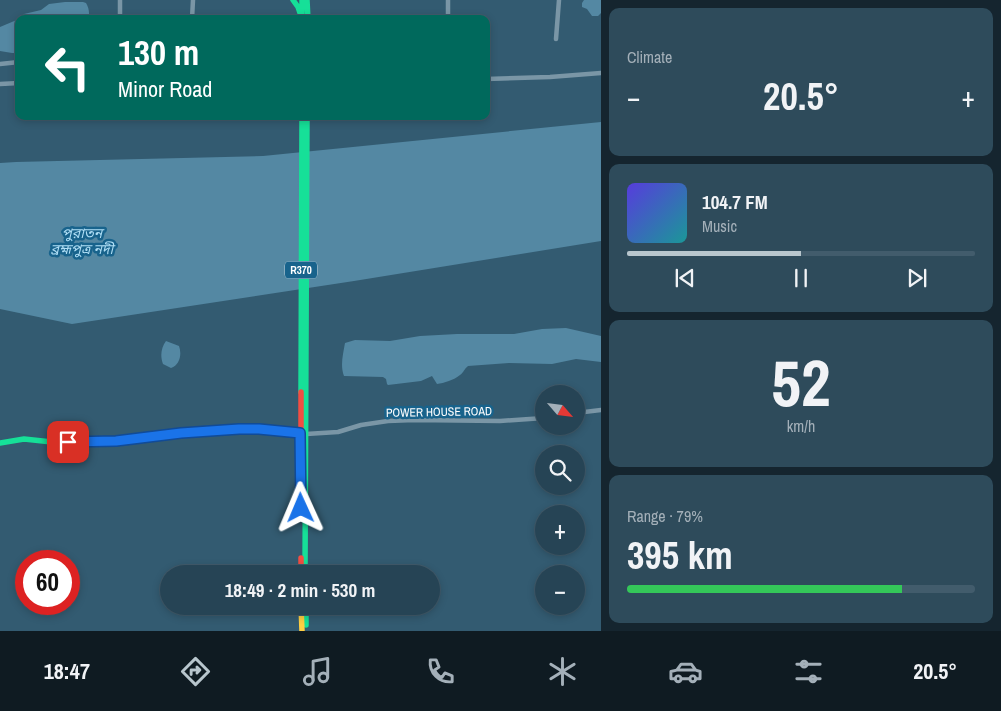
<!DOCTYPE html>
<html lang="en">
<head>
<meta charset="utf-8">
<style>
  body { margin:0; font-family:"Archivo Narrow","Noto Sans Bengali",sans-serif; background:#2e4b5b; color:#f1f3f6; height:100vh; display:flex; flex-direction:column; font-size:19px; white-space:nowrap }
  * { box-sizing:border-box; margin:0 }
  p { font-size:16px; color:#a4b0b9 }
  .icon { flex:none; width:28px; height:28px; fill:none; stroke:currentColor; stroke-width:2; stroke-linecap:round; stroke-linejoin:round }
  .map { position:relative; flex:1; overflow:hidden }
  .side { display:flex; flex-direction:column; gap:8px; padding:8px; background:#15252f; width:400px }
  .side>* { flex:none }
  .hud { position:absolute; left:15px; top:15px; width:475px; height:105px; border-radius:10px; box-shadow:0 2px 8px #0003,0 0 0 1px #425c6c; background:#00695c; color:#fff; overflow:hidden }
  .needle { width:32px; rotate:118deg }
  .buttons { position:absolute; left:535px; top:385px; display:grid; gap:10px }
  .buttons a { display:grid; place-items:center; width:50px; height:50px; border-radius:50%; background:#264455; box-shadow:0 2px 8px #0003,0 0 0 1px #425c6c; font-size:25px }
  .speed { position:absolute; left:15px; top:550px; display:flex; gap:10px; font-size:25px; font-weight:700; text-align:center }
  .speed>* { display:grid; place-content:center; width:65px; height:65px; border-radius:50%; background:#264455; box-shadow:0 2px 8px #0003,0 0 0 1px #425c6c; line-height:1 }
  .speed .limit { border:8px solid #d22; background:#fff; color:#111 }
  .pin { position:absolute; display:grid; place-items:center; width:42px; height:42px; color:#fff; margin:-21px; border-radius:10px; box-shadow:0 2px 8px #0006 }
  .me { position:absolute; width:55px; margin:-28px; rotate:359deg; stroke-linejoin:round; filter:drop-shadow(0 0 4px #0008) }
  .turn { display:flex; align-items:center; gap:18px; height:105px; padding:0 20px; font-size:22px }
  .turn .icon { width:65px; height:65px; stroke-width:2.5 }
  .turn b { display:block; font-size:35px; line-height:42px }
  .big { font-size:38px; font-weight:700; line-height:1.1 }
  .side .tile { flex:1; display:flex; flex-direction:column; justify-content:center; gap:8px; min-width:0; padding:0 18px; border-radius:10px; background:#2e4b5b }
  .side .dial { align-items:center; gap:0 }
  .dial b { font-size:65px; line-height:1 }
  .song { display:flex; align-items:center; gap:15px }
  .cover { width:60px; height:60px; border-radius:8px; background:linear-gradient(135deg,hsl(250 70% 55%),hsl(180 70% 35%)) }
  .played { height:5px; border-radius:2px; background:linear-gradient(90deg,#b8c6cd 50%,#425c6c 50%) }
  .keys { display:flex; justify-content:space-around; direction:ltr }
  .heat { display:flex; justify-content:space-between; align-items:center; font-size:28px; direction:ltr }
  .charge { height:8px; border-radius:4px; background:linear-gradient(90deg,#34c759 79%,#425c6c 0) }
  .trip { position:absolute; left:160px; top:565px; width:280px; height:50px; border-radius:25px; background:#264455; box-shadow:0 2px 8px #0003,0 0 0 1px #425c6c; font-weight:700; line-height:50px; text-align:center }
  .menu { display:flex; height:80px; justify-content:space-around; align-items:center; background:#0f1b22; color:#a4b0b9 }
  .menu .icon { width:35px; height:35px }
  .menu .selected { color:#b8c6cd }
  .menu b { font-size:22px; color:#f1f3f6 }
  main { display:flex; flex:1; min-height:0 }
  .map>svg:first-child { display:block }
  .water { fill:#5488a3 }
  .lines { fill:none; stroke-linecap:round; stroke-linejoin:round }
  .street { stroke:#7a96a6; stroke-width:4.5 }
  .fast { stroke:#16e098; stroke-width:5.5 }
  .slow { stroke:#ffcf43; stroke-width:5.5 }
  .jam { stroke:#f24e42; stroke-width:5.5 }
  .route-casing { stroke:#114b97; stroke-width:12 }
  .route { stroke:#1a73e8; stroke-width:9 }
  .labels { text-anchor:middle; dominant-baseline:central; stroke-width:5; stroke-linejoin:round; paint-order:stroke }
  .shield { fill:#18638c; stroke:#bad0dc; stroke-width:1 }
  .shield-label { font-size:11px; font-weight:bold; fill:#fff }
  .street-label { font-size:12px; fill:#fff; stroke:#18638c }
  .water-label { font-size:14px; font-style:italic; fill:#afdef5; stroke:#18638c }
</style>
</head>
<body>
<main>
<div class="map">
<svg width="601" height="631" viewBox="0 0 601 631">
  <rect width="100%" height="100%" fill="#335b71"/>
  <path class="water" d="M584,0H601V13L598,16H592L587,9L582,7V3Z
    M65,2H83L86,3C89,8 90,14 88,19H20L24,14L41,10L49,4Z
    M19,19V53H12L0,51V27Z
    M601,122V241L354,281L72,324L0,309V163L16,162L263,156Z
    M566,328L601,336V362L576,359L552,364L509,363L468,366C464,369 464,372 460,375C454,380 444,383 437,384L432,376L421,381L388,385L387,384L386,379L383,377L344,376C340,365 343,355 345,343L355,340L390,341L420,336L457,334H514L542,329Z
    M166,341L179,346C182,354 180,365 171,368L163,364C160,356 161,348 166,341Z"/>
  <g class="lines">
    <path class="street" d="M120,0V19
      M192,19L193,0
      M448,19V0
      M556,39L559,0
      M0,64L19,62
      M486,79L550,77L601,73
      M0,84L19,83
      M576,413L601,410
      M306,434L338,432L361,425L388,421L414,420L500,421L544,418"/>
    <path class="fast" d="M293,0L298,7L301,16
      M302,0V19
      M307,0L308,19
      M301,392L302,116
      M0,443L24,439L52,442L117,441L181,433L239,429H259L300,433
      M305,574L307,116
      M306,606V625"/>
    <path class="slow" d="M301,606L302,631"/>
    <path class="jam" d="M301,392V518
      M301,558V574"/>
  </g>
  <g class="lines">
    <defs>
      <path id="route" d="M68,442L116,441L181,433L239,429H259L300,433L301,508"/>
    </defs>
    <use href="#route" class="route-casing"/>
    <use href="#route" class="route"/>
  </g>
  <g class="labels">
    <rect class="shield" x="285" y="261.5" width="32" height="17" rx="4"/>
    <g class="shield-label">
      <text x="301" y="270">R370</text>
    </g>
    <g class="street-label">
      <text transform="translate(439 412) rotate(-1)">POWER HOUSE ROAD</text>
    </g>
    <g class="water-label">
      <text x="82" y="233">পুরাতন<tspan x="82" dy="16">ব্রহ্মপুত্র নদী</tspan></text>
    </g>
  </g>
</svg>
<div class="buttons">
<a><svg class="needle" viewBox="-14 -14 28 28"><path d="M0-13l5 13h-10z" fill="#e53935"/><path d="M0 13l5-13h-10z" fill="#a4b0b9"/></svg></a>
<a><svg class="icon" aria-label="search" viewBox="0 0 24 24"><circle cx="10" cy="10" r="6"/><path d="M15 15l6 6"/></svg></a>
<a>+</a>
<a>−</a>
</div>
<div class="speed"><div class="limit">60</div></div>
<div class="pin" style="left:68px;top:442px;background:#d93025"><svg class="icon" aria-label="arrive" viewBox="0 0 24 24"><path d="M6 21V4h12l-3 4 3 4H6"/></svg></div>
<svg class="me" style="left:301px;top:508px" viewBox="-20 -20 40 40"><path d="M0-17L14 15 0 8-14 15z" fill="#1a73e8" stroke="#fff" stroke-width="4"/></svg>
<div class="trip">18:49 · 2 min · 530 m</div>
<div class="hud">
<div class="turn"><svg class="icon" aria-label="left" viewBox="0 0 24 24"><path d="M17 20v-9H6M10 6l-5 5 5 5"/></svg><div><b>130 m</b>Minor Road</div></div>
</div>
</div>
<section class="side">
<div class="tile"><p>Climate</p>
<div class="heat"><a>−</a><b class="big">20.5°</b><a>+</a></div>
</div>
<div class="tile">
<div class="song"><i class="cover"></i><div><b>104.7 FM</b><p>Music</p></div></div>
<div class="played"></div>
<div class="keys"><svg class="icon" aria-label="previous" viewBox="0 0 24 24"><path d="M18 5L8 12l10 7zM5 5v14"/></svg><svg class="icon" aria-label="pause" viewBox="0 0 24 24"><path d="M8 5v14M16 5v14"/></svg><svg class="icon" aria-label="next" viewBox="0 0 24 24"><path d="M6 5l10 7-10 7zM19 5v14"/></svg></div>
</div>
<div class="tile dial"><b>52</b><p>km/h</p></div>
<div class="tile"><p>Range · 79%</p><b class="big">395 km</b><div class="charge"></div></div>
</section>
</main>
<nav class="menu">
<b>18:47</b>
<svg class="icon selected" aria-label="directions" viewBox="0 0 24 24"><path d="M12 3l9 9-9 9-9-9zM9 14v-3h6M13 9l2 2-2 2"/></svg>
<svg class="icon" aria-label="music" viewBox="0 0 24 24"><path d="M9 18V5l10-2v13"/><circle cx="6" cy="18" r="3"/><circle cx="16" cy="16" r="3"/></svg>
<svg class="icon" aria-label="phone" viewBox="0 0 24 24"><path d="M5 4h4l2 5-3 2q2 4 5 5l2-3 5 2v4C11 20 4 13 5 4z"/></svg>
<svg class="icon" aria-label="climate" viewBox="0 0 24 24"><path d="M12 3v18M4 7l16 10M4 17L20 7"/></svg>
<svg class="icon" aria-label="car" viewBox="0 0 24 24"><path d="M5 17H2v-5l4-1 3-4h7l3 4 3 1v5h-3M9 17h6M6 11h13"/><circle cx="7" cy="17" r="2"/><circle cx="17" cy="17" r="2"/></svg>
<svg class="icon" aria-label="filters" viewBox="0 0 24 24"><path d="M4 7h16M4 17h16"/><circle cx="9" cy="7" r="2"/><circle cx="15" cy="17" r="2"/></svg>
<b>20.5°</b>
</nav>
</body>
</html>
